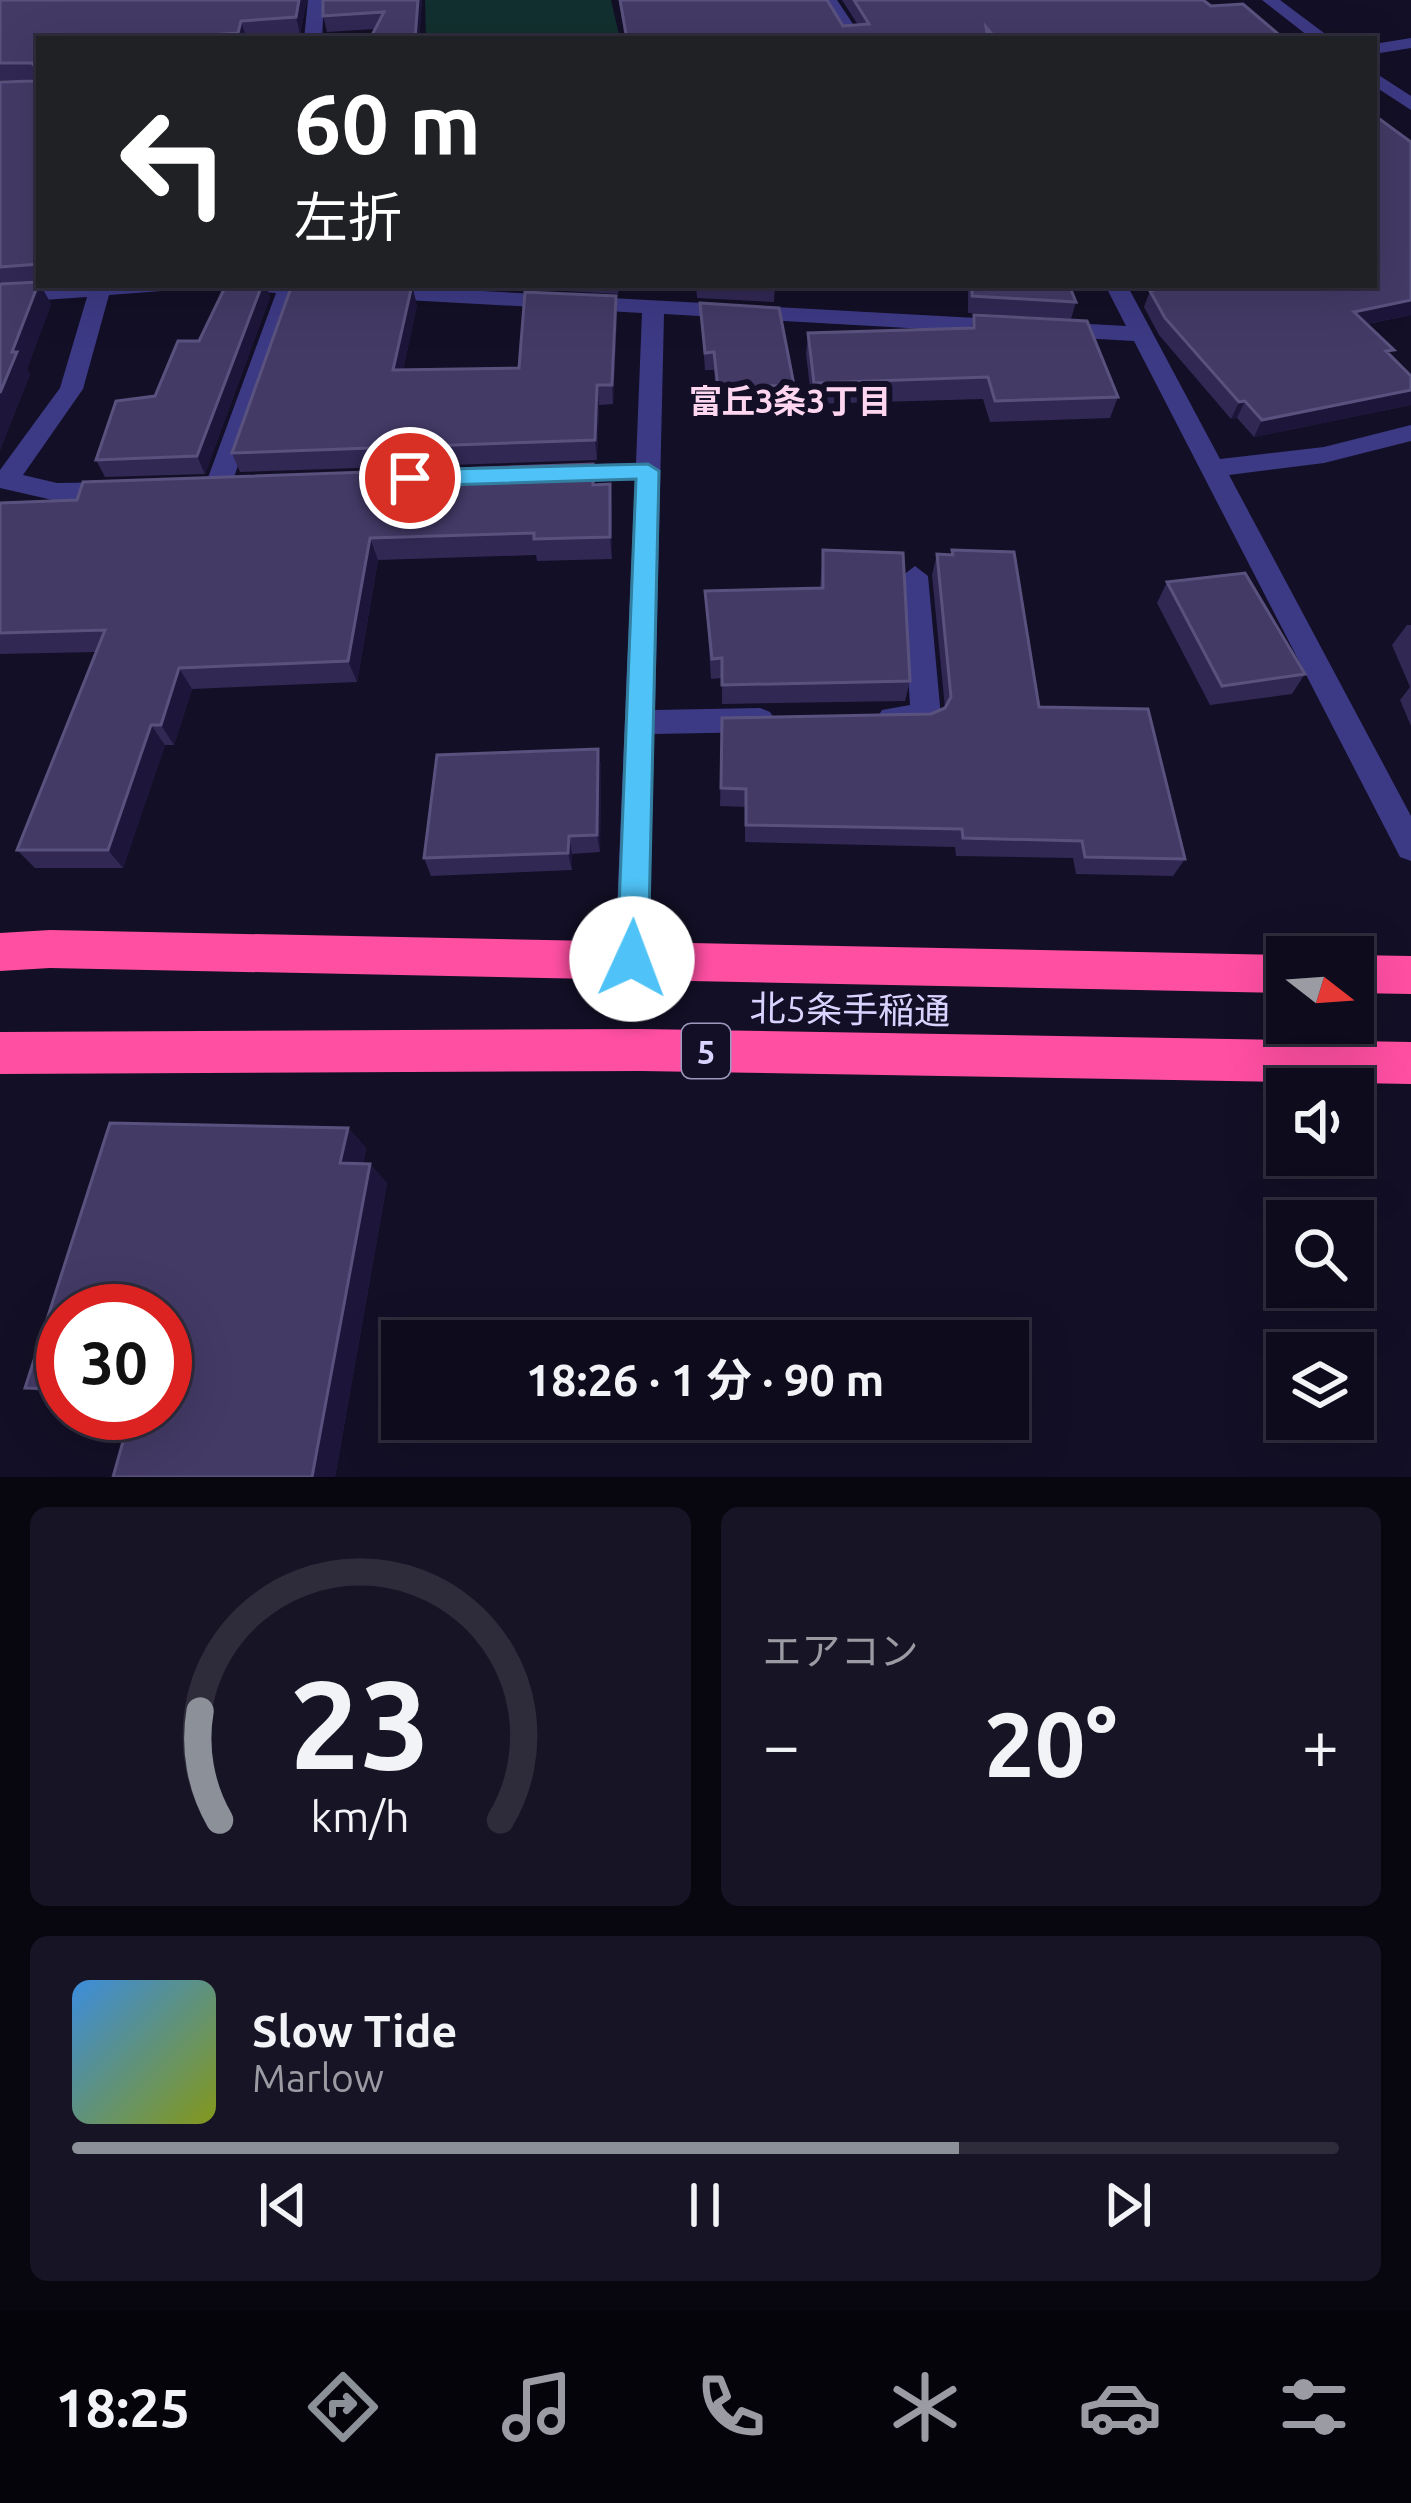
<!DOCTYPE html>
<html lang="ja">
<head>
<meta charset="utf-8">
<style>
  body { margin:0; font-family:Ubuntu,"Noto Sans JP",sans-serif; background:#171425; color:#f1f3f6; height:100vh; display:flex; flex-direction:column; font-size:45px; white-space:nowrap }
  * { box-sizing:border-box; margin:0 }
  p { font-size:39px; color:#9b9ba3 }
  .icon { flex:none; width:66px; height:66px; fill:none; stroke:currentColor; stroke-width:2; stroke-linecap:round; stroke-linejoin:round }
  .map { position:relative; height:1477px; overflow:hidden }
  .sheet { display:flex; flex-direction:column; gap:30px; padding:30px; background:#08060f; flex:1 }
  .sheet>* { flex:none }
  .guide { position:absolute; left:36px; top:36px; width:1341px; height:252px; border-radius:0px; box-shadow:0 12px 48px #0002,0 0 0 3px #2e2b3b; background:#202124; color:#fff; overflow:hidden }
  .needle { width:78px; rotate:107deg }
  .fabs { position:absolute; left:1266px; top:936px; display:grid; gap:24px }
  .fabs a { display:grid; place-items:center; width:108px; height:108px; border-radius:0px; background:#0e0b1c; box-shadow:0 12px 48px #0002,0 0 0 3px #2e2b3b; font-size:60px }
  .speed { position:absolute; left:36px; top:1284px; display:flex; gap:24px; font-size:60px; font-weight:700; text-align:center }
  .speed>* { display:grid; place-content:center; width:156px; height:156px; border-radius:50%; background:#0e0b1c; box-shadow:0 12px 48px #0002,0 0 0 3px #2e2b3b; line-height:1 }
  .speed .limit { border:18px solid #d22; background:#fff; color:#111 }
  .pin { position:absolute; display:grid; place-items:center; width:102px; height:102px; color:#fff; margin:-51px; border:6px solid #fff; border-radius:50%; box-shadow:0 3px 12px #0007 }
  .me { position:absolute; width:132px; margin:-66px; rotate:2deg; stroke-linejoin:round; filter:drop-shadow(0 0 9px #0008) }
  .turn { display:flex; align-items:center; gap:42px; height:252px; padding:0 60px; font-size:54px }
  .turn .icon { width:156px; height:156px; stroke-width:2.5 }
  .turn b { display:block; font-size:84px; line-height:102px }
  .big { font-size:90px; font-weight:700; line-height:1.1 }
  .sheet .card { flex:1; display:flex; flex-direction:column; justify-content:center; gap:18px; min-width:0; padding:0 42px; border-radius:18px; background:#171425 }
  .sheet .dial { align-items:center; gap:0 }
  .dial svg { height:312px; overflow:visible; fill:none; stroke:#2e2b3b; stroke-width:7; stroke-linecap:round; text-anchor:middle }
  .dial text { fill:#f1f3f6; stroke:none }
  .song { display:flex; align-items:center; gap:36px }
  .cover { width:144px; height:144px; border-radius:18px; background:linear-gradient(135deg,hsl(210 70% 55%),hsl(70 70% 35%)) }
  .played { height:12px; border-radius:6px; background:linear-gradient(90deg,#8c9099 70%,#2e2b3b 70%) }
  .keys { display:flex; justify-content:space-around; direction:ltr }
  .heat { display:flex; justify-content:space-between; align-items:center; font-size:66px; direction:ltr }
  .sheet .tiles { flex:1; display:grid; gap:30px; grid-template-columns:1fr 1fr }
  .card:last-child { grid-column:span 2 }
  .trip { position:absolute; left:381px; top:1320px; width:648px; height:120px; border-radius:0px; background:#0e0b1c; box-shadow:0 12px 48px #0002,0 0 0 3px #2e2b3b; font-weight:700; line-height:120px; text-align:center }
  .tab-bar { display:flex; height:192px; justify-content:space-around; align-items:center; background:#06040b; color:#9b9ba3 }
  .tab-bar .icon { width:84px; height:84px }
  .tab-bar .selected { color:#8c9099 }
  .tab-bar b { font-size:54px; color:#f1f3f6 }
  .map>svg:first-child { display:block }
  .green { fill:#12302f }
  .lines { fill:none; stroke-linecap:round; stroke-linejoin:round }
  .minor { fill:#3d3a85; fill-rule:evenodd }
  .highway { fill:#ff4fa3; fill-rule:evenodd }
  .wall { fill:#312854 }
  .shaded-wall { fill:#1d163a }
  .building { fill:#433a66; stroke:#5a527e; stroke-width:3 }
  .route { fill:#4fc3f7; stroke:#337fa1; stroke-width:3 }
  .labels { text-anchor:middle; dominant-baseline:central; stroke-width:12; stroke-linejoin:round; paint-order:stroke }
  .far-neighbourhood-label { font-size:33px; font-weight:bold; fill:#ffd6f0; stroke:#130f26 }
  .shield { fill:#130f26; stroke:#9e99be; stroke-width:3 }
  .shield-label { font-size:33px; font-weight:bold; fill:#d9d4ff }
  .street-label { font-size:36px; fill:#d9d4ff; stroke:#130f26 }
</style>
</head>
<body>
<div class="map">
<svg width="1411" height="1477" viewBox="0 0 1411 1477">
  <rect width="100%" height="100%" fill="#130f26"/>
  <path class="green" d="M425,0H611L620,39H426Z"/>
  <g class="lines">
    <path class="minor" d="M308,0H324L322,39H304Z
      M821,0H837L863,39H845Z
      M1262,0H1280L1332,39H1312Z
      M1411,38V48L1374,54V44Z
      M1374,72L1411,96V110L1374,86Z
      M66,285H173L162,291L109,295L83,389L23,475L57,483L129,482L133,488L129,494L120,497L57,501L0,488V470L60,388L87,297L0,303V289Z
      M241,285H370L1126,326L1105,285H1127L1220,459L1324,447L1411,425V441L1324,463L1229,475L1411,816V861L1400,857L1134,341L664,314L655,710L760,708L770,712L775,720L770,728L760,732L654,734L649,959L644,970L632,975L620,970L615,959L635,480L558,483L545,474L558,465L636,463L642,313L297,294L232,483L219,492L206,483L276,293L252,291Z
      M915,566L928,576L941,717L936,725C920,731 898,732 882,726L877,718L882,710L910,705L902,576Z"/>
    <path class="highway" d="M50,930L1287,955L1293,957H1287V993L50,968L0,971V933Z
      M1353,955L1411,956V994L1353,993V957H1347Z
      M641,1029L1411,1042V1084L641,1071L0,1074V1032Z"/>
  </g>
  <path class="wall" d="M0,0H307L300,34L246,37V39H39V285L51,304L27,369L30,374L0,450V284H2L0,281V82L35,80H0Z
    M422,0L419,39H370L375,29L327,32L323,16Z
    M619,0H827L843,26L858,25L842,0H1203L1211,6L1284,39H625Z
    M528,285H619L618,294L529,289Z
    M696,285H775L774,302L697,298Z
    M968,285H1069L1076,302L1071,319L968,313Z
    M1150,291L1411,315L1367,324L1390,356L1411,376V405L1254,437L1237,418L1231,419L1159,335L1144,307Z
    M616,296L617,316L613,404L599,405L597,460L240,472L232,453L417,305L403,370L519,368Z
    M270,297L205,474L105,477L96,460L155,396L199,341Z
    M700,303L794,385L793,402L717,405L714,370H705Z
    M974,315L1118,397L1110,418L990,422L983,399L812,404L806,354L808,333L971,328Z
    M610,484L612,559L537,561L536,555L378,560L357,682L192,689L174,745H165L123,868H35L17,850L96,652L0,654V503Z
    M823,550L910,681L905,701L722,704V678L711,679L705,591L820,588Z
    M952,550L1039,707L1185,859L1173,876L1076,874L1073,858L956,856L955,847L745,842V807L720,806L722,718L931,714L945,708L932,575L937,554L951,555Z
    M1167,582L1305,674L1292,694L1210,705L1157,603Z
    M1407,625H1411V726L1400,700L1410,687L1392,645Z
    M598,749L601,767L600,852L572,854V870L431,876L424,858Z
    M110,1123L348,1128L366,1148L363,1164H370L387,1183L335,1477H113L131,1413H165V1311H63V1396L25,1388Z"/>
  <path class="shaded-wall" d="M299,0H307L300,34L296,17Z
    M418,0H422L419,39H415Z
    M241,21L246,37V39H240L238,33Z
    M39,282L51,304L27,369L30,374L0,450V393L12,352Z
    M262,285H266L270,297L205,474L197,456Z
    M412,285L417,305L399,389L393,370Z
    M616,296L617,316L613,404L612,385Z
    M1411,300V315L1345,328L1354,312Z
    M597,385L599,405L597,460L595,440Z
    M1411,390V405L1254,437L1262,420Z
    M1245,401L1237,418L1231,419L1239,402Z
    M610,484L612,506V559L610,537Z
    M370,538L378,560L357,682L348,661Z
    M179,668L192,689L174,745L161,725Z
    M151,725L165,745L123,868L108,850Z
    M598,749L601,767L600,852L597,835Z
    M569,836L572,854V870L568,853Z
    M348,1128L366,1148L359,1182L340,1163Z
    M370,1164L387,1183L335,1477H312Z"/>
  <path class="building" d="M0,0H299L296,17L241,21L238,33L154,39H39V264L0,267V82L35,81L36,68L32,63H0Z
    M323,0H418L415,39H370L384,12L323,16Z
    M620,0H827L843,26L869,24L854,0H1203L1211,6L1243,4L1284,39H996L986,27L988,39H627Z
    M1374,115L1411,142V300L1354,312L1394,350L1386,351L1411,376V390L1262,420L1245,401L1239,402L1165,318L1150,291L1175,285H1374Z
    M39,282L12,352H17L0,393V284Z
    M226,285H262L197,456L96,460L116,401L155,396L178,341H199Z
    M292,285H412L393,370L519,368L525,292L616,296L612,385H597L595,440L232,453Z
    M972,285H1069L1076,302L972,296Z
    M700,303L779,308L794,385L718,388L714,352L705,353Z
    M974,315L1087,321L1118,397L995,401L988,377L814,383L808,333L974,328Z
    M593,464V485L610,484V537L534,539V533L370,538L348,661L179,668L161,725H151L108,850H17L105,630L0,633V503L77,500L83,482Z
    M823,550L903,553L910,681L722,685V658L712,659L705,591L823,588Z
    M952,550L1014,552L1039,707L1148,709L1185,859L1085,857L1082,841L963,838L962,829L746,825V789L721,788L722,718L931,714L945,708L951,697L937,554L953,555Z
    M1245,573L1305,674L1222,686L1167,582Z
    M598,749L597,835L569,836L568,853L424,858L437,755Z
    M110,1123L348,1128L340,1163L370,1164L312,1477H113L131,1413H165V1311H63V1389L25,1388Z"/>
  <path class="route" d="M648,464L659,471L648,959L643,969L632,973L621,969L617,959L636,479L410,486L398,478L410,470Z"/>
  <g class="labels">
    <g class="far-neighbourhood-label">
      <text x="790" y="400">富丘3条3丁目</text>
    </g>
    <rect class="shield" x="682" y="1024" width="48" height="54" rx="9"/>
    <g class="shield-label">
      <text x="706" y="1051">5</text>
    </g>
    <g class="street-label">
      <text transform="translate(850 1009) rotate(1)">北5条手稲通</text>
    </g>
  </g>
</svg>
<div class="fabs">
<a><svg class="needle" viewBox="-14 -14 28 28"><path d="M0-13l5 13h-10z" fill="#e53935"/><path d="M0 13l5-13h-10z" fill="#9b9ba3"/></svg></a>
<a><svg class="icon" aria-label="sound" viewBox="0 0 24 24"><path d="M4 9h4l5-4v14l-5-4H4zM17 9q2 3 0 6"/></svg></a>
<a><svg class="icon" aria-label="search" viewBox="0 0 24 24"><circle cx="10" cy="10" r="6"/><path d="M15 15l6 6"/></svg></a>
<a><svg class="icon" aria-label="layers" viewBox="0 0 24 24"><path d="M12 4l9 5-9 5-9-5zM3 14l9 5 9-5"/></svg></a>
</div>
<div class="speed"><div class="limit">30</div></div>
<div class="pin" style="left:410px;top:478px;background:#d93025"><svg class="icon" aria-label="arrive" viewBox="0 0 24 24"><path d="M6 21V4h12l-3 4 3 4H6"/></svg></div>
<svg class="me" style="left:632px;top:959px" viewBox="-20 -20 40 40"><circle r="19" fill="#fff"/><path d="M0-13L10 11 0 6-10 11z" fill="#4fc3f7"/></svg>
<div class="trip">18:26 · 1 分 · 90 m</div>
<div class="guide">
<div class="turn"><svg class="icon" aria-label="left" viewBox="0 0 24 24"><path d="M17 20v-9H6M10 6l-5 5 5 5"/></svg><div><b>60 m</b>左折</div></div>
</div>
</div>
<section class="sheet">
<div class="tiles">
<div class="card dial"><svg viewBox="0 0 100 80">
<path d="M14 69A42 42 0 1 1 86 69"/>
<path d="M14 69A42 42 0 0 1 9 41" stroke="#8c9099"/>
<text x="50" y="56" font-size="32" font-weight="700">23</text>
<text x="50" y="72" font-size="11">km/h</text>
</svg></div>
<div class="card"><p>エアコン</p>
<div class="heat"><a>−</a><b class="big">20°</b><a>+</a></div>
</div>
<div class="card">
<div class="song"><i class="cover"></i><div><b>Slow Tide</b><p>Marlow</p></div></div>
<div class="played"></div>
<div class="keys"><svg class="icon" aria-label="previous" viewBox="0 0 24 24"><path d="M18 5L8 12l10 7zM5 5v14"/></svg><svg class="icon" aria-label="pause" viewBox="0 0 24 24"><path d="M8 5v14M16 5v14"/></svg><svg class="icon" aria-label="next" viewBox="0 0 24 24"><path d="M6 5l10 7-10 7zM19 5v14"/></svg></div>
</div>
</div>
</section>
<nav class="tab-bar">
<b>18:25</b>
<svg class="icon selected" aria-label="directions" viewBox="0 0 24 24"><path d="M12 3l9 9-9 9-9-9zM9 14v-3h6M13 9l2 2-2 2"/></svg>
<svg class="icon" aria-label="music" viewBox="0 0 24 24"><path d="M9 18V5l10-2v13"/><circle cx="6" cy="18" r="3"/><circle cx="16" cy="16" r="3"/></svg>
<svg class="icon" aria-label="phone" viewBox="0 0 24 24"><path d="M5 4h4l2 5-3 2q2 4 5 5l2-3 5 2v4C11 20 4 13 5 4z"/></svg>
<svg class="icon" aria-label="climate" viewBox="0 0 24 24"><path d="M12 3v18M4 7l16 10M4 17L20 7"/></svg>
<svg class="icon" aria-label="car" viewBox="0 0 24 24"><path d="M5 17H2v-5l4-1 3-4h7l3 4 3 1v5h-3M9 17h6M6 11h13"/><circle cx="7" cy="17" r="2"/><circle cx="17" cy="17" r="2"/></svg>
<svg class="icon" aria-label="filters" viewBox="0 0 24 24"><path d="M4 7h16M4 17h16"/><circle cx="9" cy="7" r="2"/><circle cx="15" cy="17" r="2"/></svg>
</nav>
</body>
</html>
